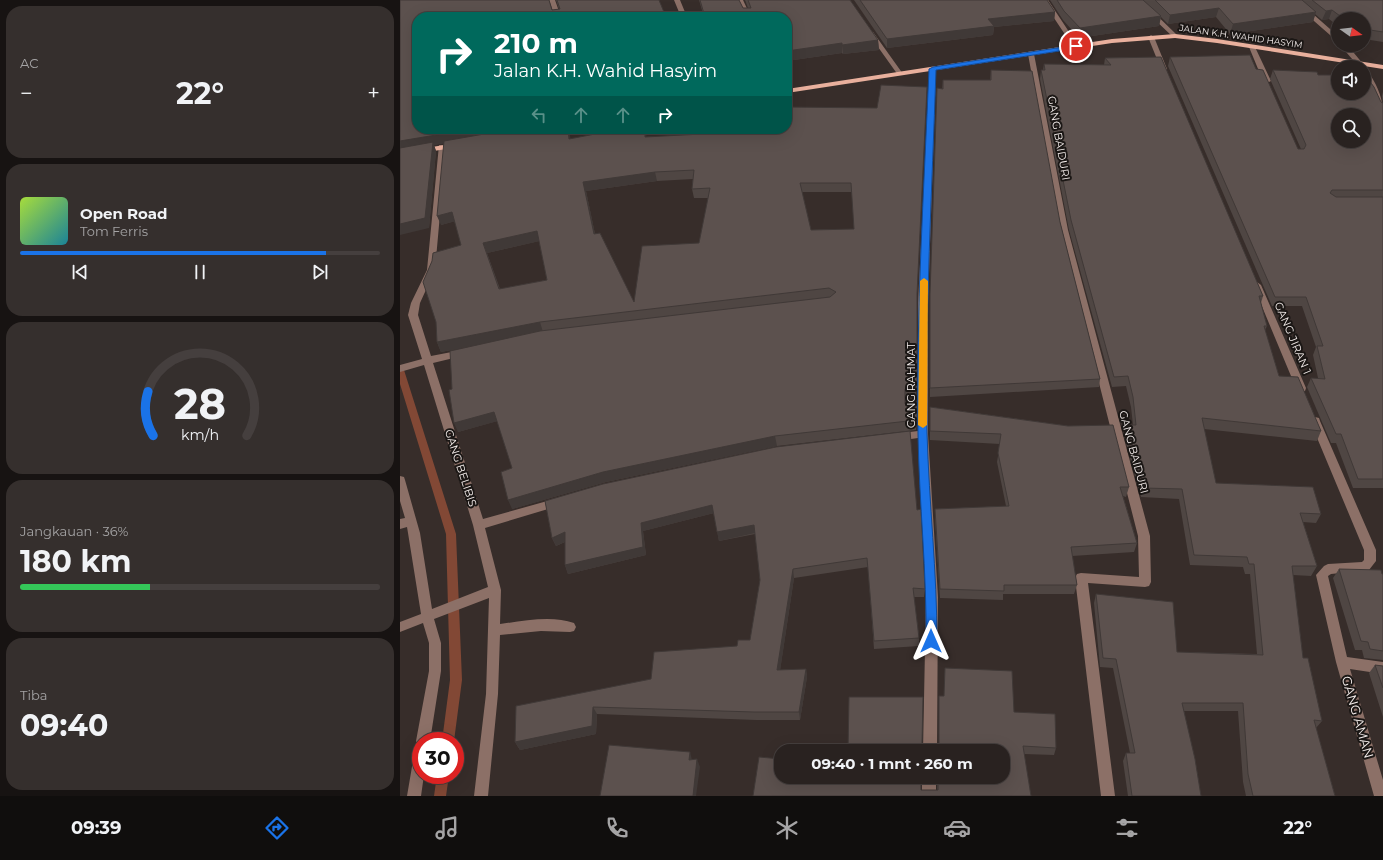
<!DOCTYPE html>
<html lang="id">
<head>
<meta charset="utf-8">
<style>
  body { margin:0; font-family:Montserrat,sans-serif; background:#352f2d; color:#f1f3f6; height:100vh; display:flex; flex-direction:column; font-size:15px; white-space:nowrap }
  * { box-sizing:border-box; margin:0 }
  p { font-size:13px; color:#a5a4a5 }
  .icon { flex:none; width:22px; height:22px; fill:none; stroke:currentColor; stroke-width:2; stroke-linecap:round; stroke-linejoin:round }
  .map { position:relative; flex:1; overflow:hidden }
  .details { display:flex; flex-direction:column; gap:6px; padding:6px; background:#171312; width:400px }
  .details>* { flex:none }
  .top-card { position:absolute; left:12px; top:12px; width:380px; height:122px; border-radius:16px; box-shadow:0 4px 16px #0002,0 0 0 1px #453f3e; background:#00695c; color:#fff; overflow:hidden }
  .needle { width:26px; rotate:104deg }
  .fabs { position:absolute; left:931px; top:12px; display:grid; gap:8px }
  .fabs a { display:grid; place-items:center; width:40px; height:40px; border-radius:50%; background:#292220; box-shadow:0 4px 16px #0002,0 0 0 1px #453f3e; font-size:20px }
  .speed { position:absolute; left:12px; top:732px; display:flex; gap:8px; font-size:20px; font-weight:700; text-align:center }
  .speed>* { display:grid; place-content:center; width:52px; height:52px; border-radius:50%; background:#292220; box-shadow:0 4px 16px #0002,0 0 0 1px #453f3e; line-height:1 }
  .speed .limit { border:6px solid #d22; background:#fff; color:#111 }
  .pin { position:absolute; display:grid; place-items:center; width:34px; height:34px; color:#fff; margin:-17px; border:2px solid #fff; border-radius:50%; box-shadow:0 1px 4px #0007 }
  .me { position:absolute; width:44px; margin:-22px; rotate:0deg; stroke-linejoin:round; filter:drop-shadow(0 0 3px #0008) }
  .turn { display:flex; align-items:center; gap:14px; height:84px; padding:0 16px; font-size:18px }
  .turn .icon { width:52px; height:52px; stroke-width:2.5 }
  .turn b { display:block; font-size:28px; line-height:34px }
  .lanes { display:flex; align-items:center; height:38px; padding:0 16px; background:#0003; justify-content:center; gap:20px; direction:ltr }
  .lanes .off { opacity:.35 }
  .big { font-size:30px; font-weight:700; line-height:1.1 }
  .details .widget { flex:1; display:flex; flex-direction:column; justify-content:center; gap:6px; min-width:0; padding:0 14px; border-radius:16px; background:#352f2d }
  .details .dial { align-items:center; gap:0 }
  .dial svg { height:104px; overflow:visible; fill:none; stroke:#453f3e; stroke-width:7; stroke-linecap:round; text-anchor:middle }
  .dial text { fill:#f1f3f6; stroke:none }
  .song { display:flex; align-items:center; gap:12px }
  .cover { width:48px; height:48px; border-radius:6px; background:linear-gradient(135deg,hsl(80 70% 55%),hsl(190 70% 35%)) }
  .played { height:4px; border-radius:2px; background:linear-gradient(90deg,#1a73e8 85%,#453f3e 85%) }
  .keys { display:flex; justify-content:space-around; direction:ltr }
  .heat { display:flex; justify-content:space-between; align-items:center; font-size:22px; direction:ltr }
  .charge { height:6px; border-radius:3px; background:linear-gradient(90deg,#34c759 36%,#453f3e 0) }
  .trip { position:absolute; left:374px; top:744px; width:236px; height:40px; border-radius:16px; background:#292220; box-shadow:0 4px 16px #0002,0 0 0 1px #453f3e; font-weight:700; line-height:40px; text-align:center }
  .tab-bar { display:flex; height:64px; justify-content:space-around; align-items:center; background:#100e0d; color:#a5a4a5 }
  .tab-bar .icon { width:28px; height:28px }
  .tab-bar .current { color:#1a73e8 }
  .tab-bar b { font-size:18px; color:#f1f3f6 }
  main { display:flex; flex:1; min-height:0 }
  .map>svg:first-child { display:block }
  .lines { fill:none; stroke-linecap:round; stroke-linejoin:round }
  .stream { fill:#824835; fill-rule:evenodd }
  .minor { fill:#8c7067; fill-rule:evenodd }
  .major { fill:#e9b09d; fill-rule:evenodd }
  .wall { fill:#4f4643; fill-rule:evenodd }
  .shaded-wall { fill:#403937 }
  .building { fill:#5c514e; stroke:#403937; fill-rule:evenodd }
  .route { fill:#1a73e8; stroke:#114b97 }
  .slow { fill:#f59e0b }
  .labels { text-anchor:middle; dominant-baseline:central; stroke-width:4; stroke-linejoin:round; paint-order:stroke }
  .far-street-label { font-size:9px; fill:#f7f0ee; stroke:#1b1715 }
  .street-label { font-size:11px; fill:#f7f0ee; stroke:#1b1715 }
  .near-street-label { font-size:13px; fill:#f7f0ee; stroke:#1b1715 }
</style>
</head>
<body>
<main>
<section class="details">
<div class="widget"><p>AC</p>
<div class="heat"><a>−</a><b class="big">22°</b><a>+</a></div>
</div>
<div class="widget">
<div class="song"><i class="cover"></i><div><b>Open Road</b><p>Tom Ferris</p></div></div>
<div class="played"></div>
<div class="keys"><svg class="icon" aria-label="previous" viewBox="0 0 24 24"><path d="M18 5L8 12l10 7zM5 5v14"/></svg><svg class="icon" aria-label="pause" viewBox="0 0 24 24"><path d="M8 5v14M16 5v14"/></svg><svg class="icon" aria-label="next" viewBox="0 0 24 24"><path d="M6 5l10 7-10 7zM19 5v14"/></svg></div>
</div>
<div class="widget dial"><svg viewBox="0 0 100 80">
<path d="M14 69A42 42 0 1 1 86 69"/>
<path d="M14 69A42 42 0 0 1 10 35" stroke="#1a73e8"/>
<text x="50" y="56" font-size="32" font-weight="700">28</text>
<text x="50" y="72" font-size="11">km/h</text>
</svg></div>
<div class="widget"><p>Jangkauan · 36%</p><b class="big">180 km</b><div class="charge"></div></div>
<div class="widget"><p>Tiba</p><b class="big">09:40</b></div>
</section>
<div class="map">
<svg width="983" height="796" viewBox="0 0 983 796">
  <rect width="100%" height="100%" fill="#372d2a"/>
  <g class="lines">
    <path class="stream" d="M0,367L4,370L56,534L62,680L54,741H42L50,680L46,534L0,384Z
      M37,775H49L46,796H34Z"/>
    <path class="minor" d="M149,0H155L161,17H155Z
      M274,0H280L287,17H281Z
      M337,0H343L351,17H345Z
      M642,0H648L679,47L678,48H674Z
      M734,0H741L777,35V37H773Z
      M890,0H897L938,36V42Z
      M469,32H473L503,74L502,75H498L468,33Z
      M751,35L754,37L767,69L766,70L761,69L748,37Z
      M940,45H947C963,63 983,87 983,112L979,110L964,77V67H959Z
      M850,46L855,47L871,81L869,82L863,81L849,47Z
      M631,52L634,54L668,230L750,536L751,582L749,586L745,587L688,583L715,796H701L675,578L677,574L681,573L739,577L738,536L660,230L628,54Z
      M533,67L536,69L528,303V434L538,597L537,751H523L526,597L518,438L497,441L493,440L492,437L493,434L518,431V303L530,69Z
      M39,145H42L46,147L35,270L20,303L18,315L31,356L62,350L67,353L62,356L33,363L83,519L158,498L162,499L163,502L162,505L158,506L85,528L101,590L100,624C123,621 152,615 174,623L176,627L174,631L170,632L141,631L100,635L98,694L88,796H74L86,694L89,598L34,619L41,643V671L30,741H21V747L18,746L16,741L29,671V643L23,623L0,632V622L21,614L8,533L7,527L0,529V519L5,518L0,501V476L4,477L5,480L20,533L32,609L88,587L73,525L24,365L0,372V365L22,359L8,315L11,303L27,270Z
      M857,282L861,285L906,388L905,391H897L896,388L853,285Z
      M915,417L919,418L920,421L976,550V561L969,570L931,574L928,576L947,657L983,662V674L950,669L983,780V796H974L936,662L916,575L924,566L928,564L962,562L964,560V550L910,421L911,418Z
      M21,748V775H24L21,796H7L14,755L16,750Z
      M522,777H536V796H522Z"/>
    <path class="major" d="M775,34L817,39L983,65V69L817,43L775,38L712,43L387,93V89L712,39Z
      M57,143H60V147L0,156V152Z"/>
  </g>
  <path class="wall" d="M0,0L152,10L159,9L156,0H259L17,129H169L170,139L246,137L302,134L477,108L517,298L516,397L505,398V404L517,420L516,430L377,446L206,482L112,509V468L97,421L58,432L52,389L82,344L41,352L37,342L61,245L55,221L41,225L44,143L34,145L36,151L29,228ZM293,179L292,189L294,198H308L299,243L234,302L195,234L186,191L257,181ZM402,192H452L454,229L411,230ZM139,241L147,280L100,289L87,253Z
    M299,0H339L343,8H348L345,0H450L478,40L479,50L443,54L442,53L387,61V17H304Z
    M454,0H647L655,12L654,21L594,27L593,35L487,48Z
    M650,0H983V42L964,39V19H938V26L929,19L922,20L915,14L913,22L830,34L816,17L768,24L761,17L759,26L679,38L663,20Z
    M761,57L863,296L861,303L867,326L865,330L879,376L921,431L917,441L804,429L816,483L921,514L916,523L903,522L917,566L911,576L893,575L903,658L922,721L916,728L935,796H846L843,782L838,711H784L801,796H728L723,761L726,753H730L713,668L700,667L694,603L696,594L777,652L857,654L850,574H845L843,567L790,565L779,499L741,497L724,435L727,425H733L731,407L726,386L712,387L669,230L640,79L641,70H643L644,64L704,65L705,58Z
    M770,57L856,69L898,149H901L870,79L873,70L918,75L983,103L982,96L983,92V488H953L936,443H931L907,387L911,378H918L913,355L916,347L902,306H872L768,66Z
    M591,70L660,222L700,379L699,387L530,397V303L537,88L542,89L543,80H590Z
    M530,407L668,426L729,487L726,497L723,496L737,543L734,552L672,556L677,585L674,594H603V600L540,598L535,518V509L606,506L597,462L600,444L530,440Z
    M145,501L517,510L525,589L524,597H514L519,638V646L474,649L468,567L394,578L380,670L406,669L407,677L400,720H356L197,714L196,734L120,750L115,742L251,679L337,646L350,640L360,580L355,534L319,541L314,513L243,531L246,555L168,574L165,565V542L156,546L152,538Z
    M939,569L983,574V660L964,658L962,650H955L933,578Z
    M975,665L983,666V717L969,673Z
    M545,668L614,712L656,748L654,755L624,754L631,796H353L381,777L521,790H537V777H603L448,751L522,743L523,745H538L539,744V696H544Z"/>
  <path class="shaded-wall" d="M819,8L816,17L768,24L770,15Z
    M932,10L929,19L922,20L926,11Z
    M655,12L654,21L594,27L593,35L487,48V39L588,19Z
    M916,12L913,22L830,34L833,24Z
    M761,16L759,26L679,38L680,28Z
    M478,40L479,50L443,54L442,45Z
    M442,43V53L387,61V51Z
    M72,129H127L34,145L36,151L29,228L0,235V141Z
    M168,129H169L172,148L169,139Z
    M245,129H246L247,146L245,137Z
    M255,172L257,181L186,191L197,244L194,234L183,182Z
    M52,212L56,221L41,225L37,216Z
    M137,231L140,241L87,253L83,243Z
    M140,322L143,332L41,352L37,342Z
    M94,412L98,421L58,432L54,423Z
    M375,436L377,446L206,482L112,509L108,500L203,472Z
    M312,505L314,513L243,531L246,555L168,574L165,565L241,523Z
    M354,525L355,533L319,541L317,532Z
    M165,532L169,540L156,546L152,538Z
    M393,569L394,578L379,678L377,670Z
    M406,669L407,677L400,720L399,712Z
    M193,707L197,714L196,734L120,750L115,742Z
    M290,752L292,760H289Z
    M297,759L300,767L296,796H293Z"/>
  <path class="building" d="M0,0H149L152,10L160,9L157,0H259L266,17H17V129H72L0,141Z
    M300,0H339L343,8H351L348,0H450L478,40L442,45V43L387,51V17H305Z
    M460,0H647L655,12L588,19L594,26L487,39Z
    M657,0H743L761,16L680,28L664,11Z
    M755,0H902L916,12L833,24L819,8L770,15Z
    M912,0H983V32L964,29V19H944L932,10L926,11Z
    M850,55L856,69L863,70L898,149H904L906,145L873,70L917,72L918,75H938V93H964V75H965L974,87L981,102L983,103V190H932L930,193L936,197H983V479H958L941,434H936L911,378L925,379L917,346H923L906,297H875L770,57ZM938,115H964V141H938Z
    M761,57L863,296H859L867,326H864L879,376L898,377L921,431L802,418L816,483L913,487L921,514L900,513L917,566H892L903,658H908L922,721L914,720L935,796H853L848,774L843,703H782L795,759L801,796H732L726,753H735L716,659L703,658L696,594L773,602L777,652L863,655L854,564H849L847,557L794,555L782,489L744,488L727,425H736L733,397L728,376L714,377L671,220L641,70H645L644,64L711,65L705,58Z
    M591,70L632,71L660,222L700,379L530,388V294L537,88L543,89V80H591Z
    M481,85L527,87L517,294V388L505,389V404L517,406V420L375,436L203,472L108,500L101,472L112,468L94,412L54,423L49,390L52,389L50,351L140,331L430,297L436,292L429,288L140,322L37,342L36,322L23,282L32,261L33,253L61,245L52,212L37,216L44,141L113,129H168L169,139L216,130V129H245V137L302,134V129H387V107L477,108ZM294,170L292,189L310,188L299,243L242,246L234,302L200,233L194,234L183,182L255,172ZM400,183H451L454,229L411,230ZM137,231L147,280L99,289L83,243Z
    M33,142L25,218L0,224V148Z
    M530,407L668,426L713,425L729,487H720L737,543L671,547L677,585H604V591L540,589L535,509L609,506L598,453L601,434L530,431Z
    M510,431L517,510L521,509L525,589L513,588L519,638L474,641L467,558L393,569L377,670L406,669L399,712H354L193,707L192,726L115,742L116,706L251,679L254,652L337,646L338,640H350L360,580L354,525L317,532L312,505L241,523L243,547L165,565V532L152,538L145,501L203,484L376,447Z
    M939,569L981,570L982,574H983V651L970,649L968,642L961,641Z
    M975,665L983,666V688Z
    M545,668L612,671L614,712L655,714L656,748L623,746L631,796H353L359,757L381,759V777L440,779V777H521V790H538V777H603V751H448L449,697H523L522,743L523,745H538L539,743V696H544Z
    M209,745L290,752L289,760L297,759L293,796H200Z"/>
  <path class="route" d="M676,45L680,46L679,48L536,70C532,191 525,312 527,433C529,503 537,572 537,641L535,645L531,646L527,645L526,641C527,572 519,503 518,434C516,312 524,190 529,69L533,67Z"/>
  <path class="slow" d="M524,278L528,281L527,425L523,428L518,425L520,281Z"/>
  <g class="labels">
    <g class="far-street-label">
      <text transform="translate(841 36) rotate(8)">JALAN K.H. WAHID HASYIM</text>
    </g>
    <g class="street-label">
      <text transform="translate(659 138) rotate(80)">GANG BAIDURI</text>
      <text transform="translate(893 338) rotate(67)">GANG JIRAN 1</text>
      <text transform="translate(511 385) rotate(-90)">GANG RAHMAT</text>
      <text transform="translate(734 452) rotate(75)">GANG BAIDURI</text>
      <text transform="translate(61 468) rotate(72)">GANG BELIBIS</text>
    </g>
    <g class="near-street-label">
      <text transform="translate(958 717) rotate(74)">GANG AMAN</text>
    </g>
  </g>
</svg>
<div class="fabs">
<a><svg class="needle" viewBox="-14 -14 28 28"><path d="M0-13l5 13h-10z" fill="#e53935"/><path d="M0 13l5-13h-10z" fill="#a5a4a5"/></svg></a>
<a><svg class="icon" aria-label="sound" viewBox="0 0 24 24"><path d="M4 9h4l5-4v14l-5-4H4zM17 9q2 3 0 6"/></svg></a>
<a><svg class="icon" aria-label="search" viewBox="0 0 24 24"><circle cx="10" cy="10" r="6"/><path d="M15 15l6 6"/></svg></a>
</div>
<div class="speed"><div class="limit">30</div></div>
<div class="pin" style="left:676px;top:46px;background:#d93025"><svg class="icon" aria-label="arrive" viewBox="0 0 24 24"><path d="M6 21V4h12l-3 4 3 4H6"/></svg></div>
<svg class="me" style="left:531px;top:641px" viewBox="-20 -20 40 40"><path d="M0-17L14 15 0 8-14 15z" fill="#1a73e8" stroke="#fff" stroke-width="4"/></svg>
<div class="trip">09:40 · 1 mnt · 260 m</div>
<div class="top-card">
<div class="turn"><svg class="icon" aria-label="right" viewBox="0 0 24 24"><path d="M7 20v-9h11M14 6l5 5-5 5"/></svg><div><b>210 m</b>Jalan K.H. Wahid Hasyim</div></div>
<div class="lanes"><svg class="icon off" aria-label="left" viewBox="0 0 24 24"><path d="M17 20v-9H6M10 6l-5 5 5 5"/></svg><svg class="icon off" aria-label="ahead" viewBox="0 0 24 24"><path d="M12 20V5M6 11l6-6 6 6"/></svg><svg class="icon off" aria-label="ahead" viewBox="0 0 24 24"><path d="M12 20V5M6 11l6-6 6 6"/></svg><svg class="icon" aria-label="right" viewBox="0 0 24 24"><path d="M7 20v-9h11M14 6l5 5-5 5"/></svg></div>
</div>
</div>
</main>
<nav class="tab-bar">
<b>09:39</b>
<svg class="icon current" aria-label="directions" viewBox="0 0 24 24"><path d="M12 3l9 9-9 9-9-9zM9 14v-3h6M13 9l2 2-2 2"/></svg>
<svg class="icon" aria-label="music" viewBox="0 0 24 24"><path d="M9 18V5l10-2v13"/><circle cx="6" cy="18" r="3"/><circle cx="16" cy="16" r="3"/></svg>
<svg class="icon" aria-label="phone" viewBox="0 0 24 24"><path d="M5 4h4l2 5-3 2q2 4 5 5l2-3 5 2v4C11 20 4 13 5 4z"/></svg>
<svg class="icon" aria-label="climate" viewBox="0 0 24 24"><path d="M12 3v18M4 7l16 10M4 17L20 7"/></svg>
<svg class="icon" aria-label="car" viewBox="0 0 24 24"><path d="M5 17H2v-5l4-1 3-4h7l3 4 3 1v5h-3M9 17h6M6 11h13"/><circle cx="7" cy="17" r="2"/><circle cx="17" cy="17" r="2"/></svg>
<svg class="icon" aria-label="filters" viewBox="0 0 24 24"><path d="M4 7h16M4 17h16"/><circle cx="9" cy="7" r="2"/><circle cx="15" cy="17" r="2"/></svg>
<b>22°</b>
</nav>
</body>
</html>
